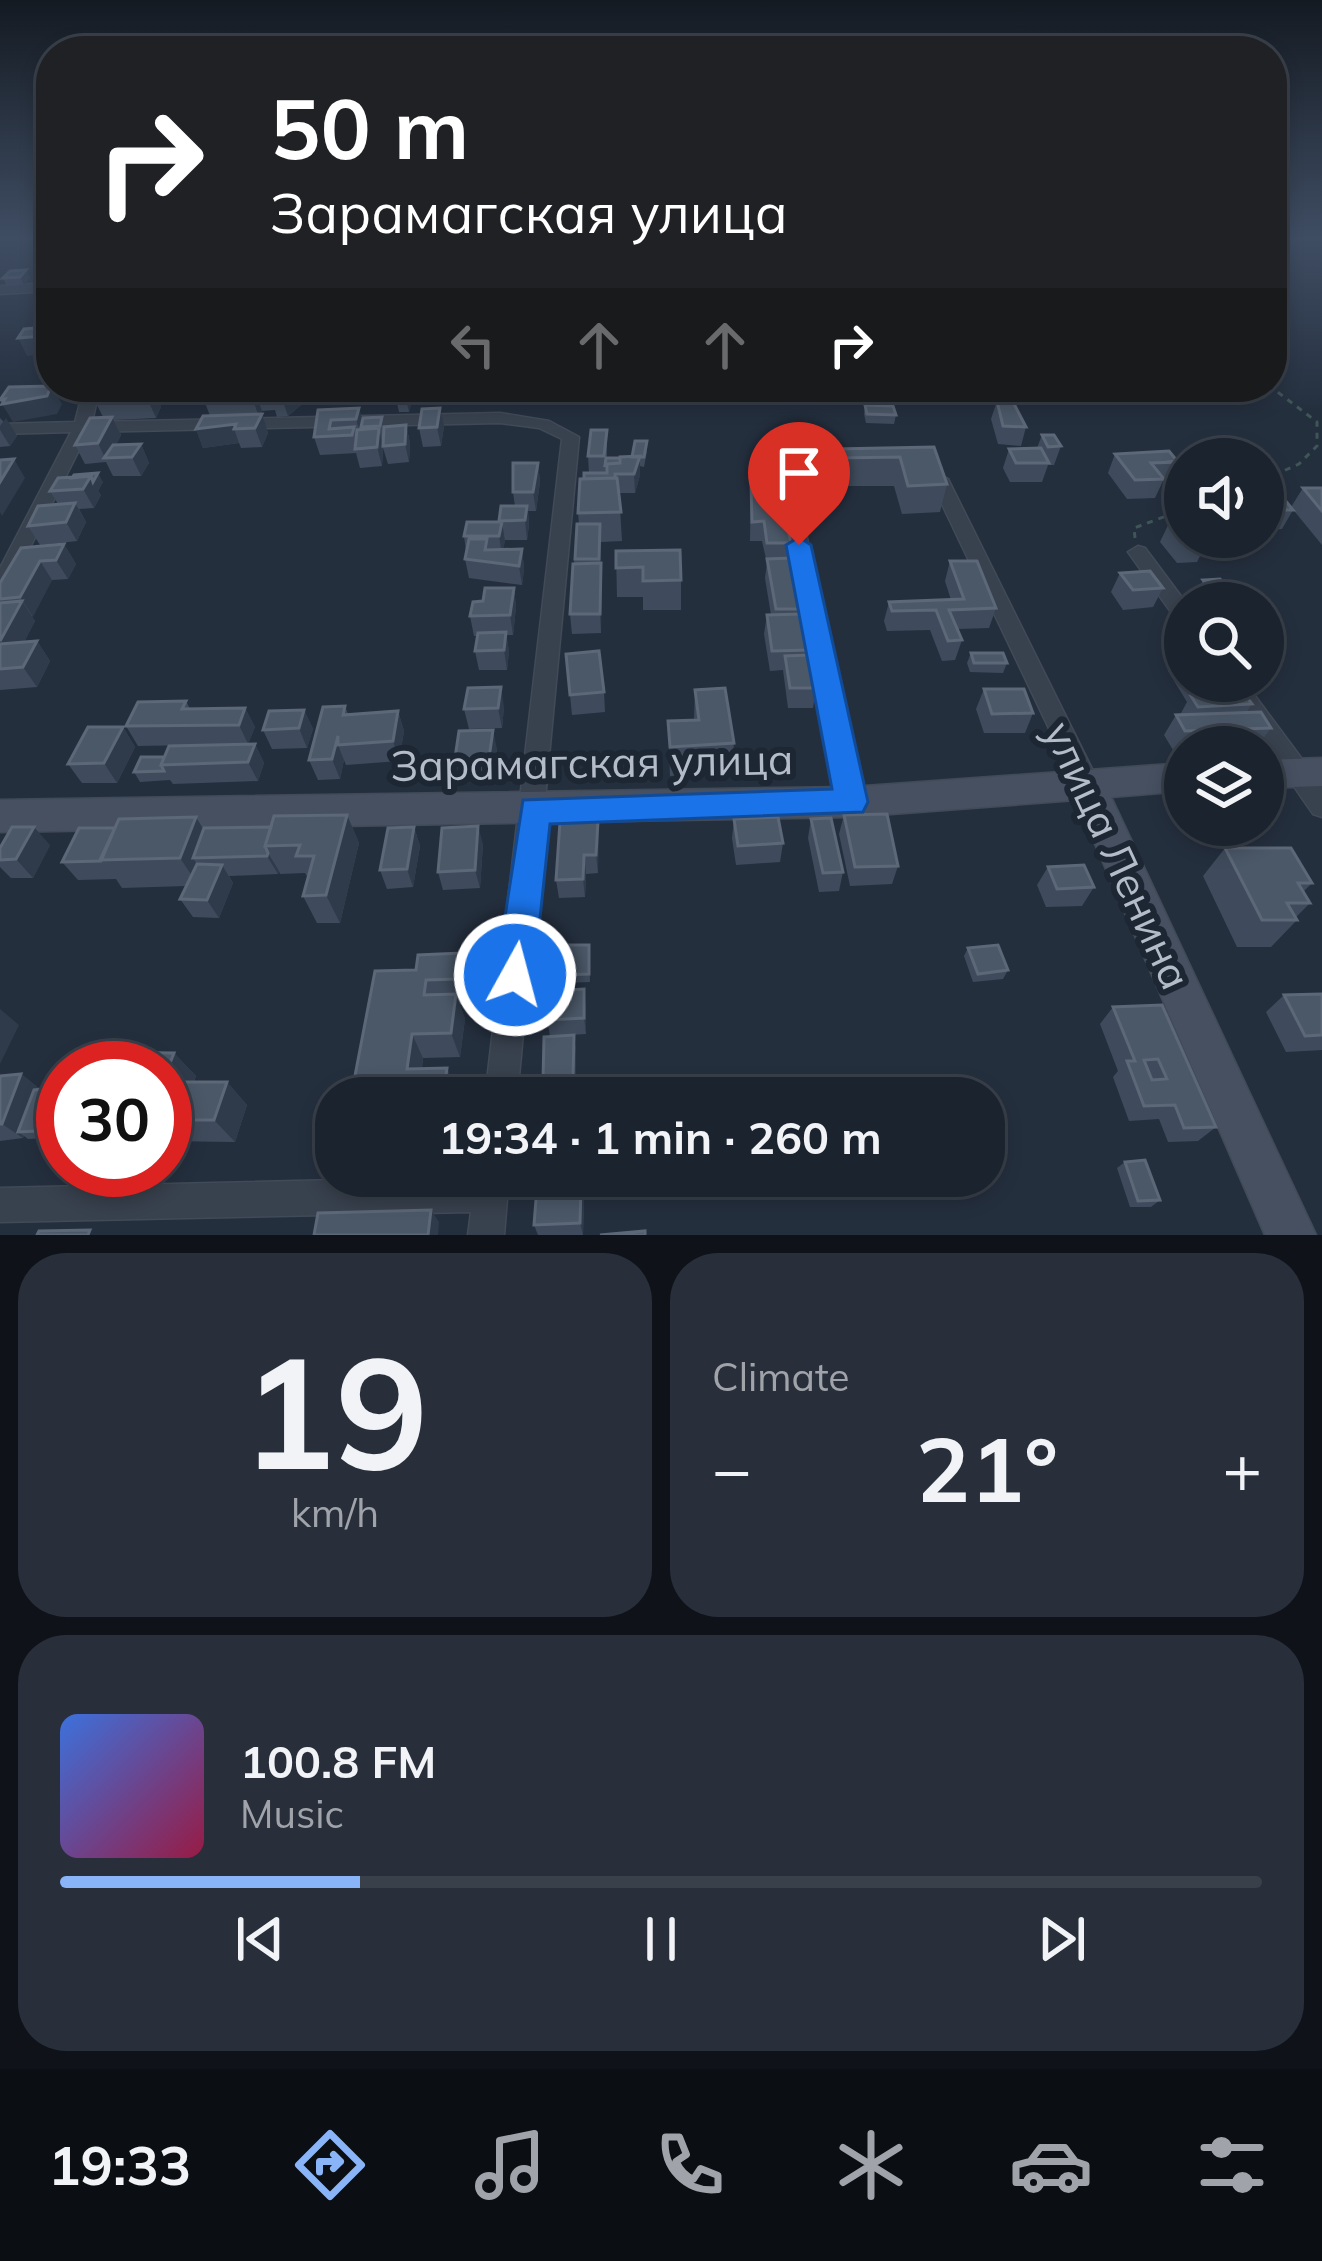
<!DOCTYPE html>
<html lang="en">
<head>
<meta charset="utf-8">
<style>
  body { margin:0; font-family:Mulish,sans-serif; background:#282f3a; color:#f1f3f6; height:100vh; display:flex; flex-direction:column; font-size:45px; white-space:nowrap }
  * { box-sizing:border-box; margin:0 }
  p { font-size:39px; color:#a0a4aa }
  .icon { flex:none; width:66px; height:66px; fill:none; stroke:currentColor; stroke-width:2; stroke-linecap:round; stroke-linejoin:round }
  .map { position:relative; height:1235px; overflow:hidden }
  .details { display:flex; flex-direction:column; gap:18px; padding:18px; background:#0f1319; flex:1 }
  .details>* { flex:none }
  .hud { position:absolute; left:36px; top:36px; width:1251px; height:366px; border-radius:48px; box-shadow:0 6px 18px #0003,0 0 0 3px #39404a; background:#202124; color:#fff; overflow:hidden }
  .tools { position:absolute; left:1164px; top:438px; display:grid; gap:24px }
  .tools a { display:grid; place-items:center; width:120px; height:120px; border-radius:50%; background:#1b232e; box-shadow:0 6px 18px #0003,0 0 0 3px #39404a; font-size:60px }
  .speed { position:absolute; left:36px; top:1041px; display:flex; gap:24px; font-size:60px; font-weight:700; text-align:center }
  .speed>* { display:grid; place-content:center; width:156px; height:156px; border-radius:50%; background:#1b232e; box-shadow:0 6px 18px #0003,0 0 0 3px #39404a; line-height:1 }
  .speed .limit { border:18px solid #d22; background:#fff; color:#111 }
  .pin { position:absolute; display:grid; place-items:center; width:102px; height:102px; color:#fff; margin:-123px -51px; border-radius:50% 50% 50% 0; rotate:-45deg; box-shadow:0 0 12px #0007 }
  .pin .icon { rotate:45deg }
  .me { position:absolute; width:132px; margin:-66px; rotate:7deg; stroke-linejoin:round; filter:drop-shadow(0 0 9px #0008) }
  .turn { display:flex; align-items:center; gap:42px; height:252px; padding:0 36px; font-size:54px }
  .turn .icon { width:156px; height:156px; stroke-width:2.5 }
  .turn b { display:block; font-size:84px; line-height:102px }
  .lanes { display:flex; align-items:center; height:114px; padding:0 36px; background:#0003; justify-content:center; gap:60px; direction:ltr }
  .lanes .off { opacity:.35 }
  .big { font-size:90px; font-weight:700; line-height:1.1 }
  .details .widget { flex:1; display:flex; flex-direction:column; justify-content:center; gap:18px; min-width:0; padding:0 42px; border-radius:48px; background:#282f3a }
  .details .dial { align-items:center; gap:0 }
  .dial b { font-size:156px; line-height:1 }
  .song { display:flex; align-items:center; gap:36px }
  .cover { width:144px; height:144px; border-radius:18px; background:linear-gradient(135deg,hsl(220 70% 55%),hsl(340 70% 35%)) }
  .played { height:12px; border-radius:6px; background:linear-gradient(90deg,#8ab4f8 25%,#39404a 25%) }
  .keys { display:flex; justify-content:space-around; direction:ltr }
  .heat { display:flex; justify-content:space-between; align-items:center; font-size:66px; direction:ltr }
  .details .tiles { flex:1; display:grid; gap:18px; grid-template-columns:1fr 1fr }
  .widget:last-child { grid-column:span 2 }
  .trip { position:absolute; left:315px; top:1077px; width:690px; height:120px; border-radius:48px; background:#1b232e; box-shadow:0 6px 18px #0003,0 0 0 3px #39404a; font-weight:700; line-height:120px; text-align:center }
  .menu { display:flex; height:192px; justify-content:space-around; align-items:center; background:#0b0e12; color:#a0a4aa }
  .menu .icon { width:84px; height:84px }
  .menu .current { color:#8ab4f8 }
  .menu b { font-size:54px; color:#f1f3f6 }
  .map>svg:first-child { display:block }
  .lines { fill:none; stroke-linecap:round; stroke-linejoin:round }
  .street-casing { stroke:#414a57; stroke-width:3 }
  .secondary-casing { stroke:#414a57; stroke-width:3 }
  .path { stroke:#3f5557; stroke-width:3; stroke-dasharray:6 6; stroke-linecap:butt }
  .street { fill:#38414e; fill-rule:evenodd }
  .secondary { fill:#465061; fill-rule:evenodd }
  .wall { fill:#3f4b5c }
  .shaded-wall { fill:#2f3b4b }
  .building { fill:#4b5868; stroke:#5c6777; stroke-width:3; fill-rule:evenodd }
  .route { fill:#1a73e8; stroke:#114b97; stroke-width:3 }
  .labels { text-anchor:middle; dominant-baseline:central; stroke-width:12; stroke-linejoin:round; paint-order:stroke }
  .near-street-label { font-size:42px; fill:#b4bcc9; stroke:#1d2633 }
</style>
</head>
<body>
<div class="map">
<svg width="1322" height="1235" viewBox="0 0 1322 1235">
  <rect width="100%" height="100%" fill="#242f3e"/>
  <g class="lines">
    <defs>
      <path id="street" d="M51,283V291L0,294V286Z
        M84,387H100L92,422L500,413L549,421L579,437L517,1098H485L562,439L539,428L500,423L88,432L10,587L0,594V568L71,432L0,434V424L75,422Z
        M781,454L790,459L864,802L860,810L851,813L842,810L838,802L772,459Z
        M939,474L948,479L1098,781L1095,788L1086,791L1077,788L1074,781L930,479Z
        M1138,546L1145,548L1186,603L1185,624L1178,622L1128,552Z
        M1221,681H1244L1322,786V817L1313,814Z
        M509,1176L504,1235H468L471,1212L0,1222V1188Z"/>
      <path id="secondary" d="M1322,758V786L1263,788V760Z
        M1185,763V791L1111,797L1316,1235H1265L1076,800L851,817L0,832V800L851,787Z"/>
    </defs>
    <use href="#street" class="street-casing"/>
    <use href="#secondary" class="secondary-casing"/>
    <path class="path" d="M1263,480L1299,464L1317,446V422L1271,387
      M1135,538L1134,528L1185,509"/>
    <use href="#street" class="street"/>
    <use href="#secondary" class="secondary"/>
  </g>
  <path class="wall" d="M26,270L30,278L24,285L7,286L3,278Z
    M118,387H144L143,390L153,389L161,407L156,418L114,420L121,435L116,445L141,444L149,463L141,476H113L106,462L85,464L75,445L103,417L96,403L120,391Z
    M210,387H301L306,401L288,416L277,417L275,410L262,411L261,414L268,433L262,447L241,448L239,443L203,448L196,429L210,416L204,400Z
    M402,387H415L409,412H399L397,403Z
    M997,401L1026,427L1021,446L998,444L991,419Z
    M865,405L896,415L894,424L866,423L864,414Z
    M359,408L362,421L384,427L406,425L410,443L409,462L388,464L383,448L382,466L360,468L356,453L320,455L314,437L318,410Z
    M0,418L17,436L10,446L0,447Z
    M444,426L441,446L423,447L419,428Z
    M607,430V458L632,457L647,451L644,467L640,466V475L635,493H619L622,541L601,542V633L572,634L570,614L577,524H579L578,513L584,479L589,473L588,456Z
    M1042,435L1061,446L1054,465H1048L1042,482H1010L1003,468L1009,449L1037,448Z
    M934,447L947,484L940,512L902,514L894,486H833L830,477L835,449Z
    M1115,454L1178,462L1185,467V477L1184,480L1163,481L1155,498L1127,499L1108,473Z
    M758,456L776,466L775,476H758Z
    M538,463L540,482L536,511H528L529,525L527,540H505L503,549H522L524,569L522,585L469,578L465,559L466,551L464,536L499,522L515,506L513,492Z
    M103,482L98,491L101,495L94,508L79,509L86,522L77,541L40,545L28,526L58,504L50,491Z
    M751,482L791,543L789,558L801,609L800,614L816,688L813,708H788L783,670L770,671L764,634L767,615H771L765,578L767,563L762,541H750Z
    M1263,485L1293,510L1282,529L1269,530L1263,524Z
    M1303,488H1322V545L1291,507Z
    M1169,523L1207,542L1197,562L1177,563L1160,542Z
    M64,544L76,564L68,579L52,580L32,617L35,621L24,642L37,641L50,661L37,687L0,690V583Z
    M616,551L681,580V610H643V597H617Z
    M950,561L996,608L989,628L957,629L962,640L955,660L942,661L930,630L887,631L884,621L889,602L951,600L945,581Z
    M1120,573L1163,588L1153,607L1123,610L1111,592Z
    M1203,580L1232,594L1226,603H1208L1198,590Z
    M514,588L516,607L513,635H506L509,651L507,670H479L475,651L477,636H474L470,616L483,601Z
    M1179,651H1185V681H1235L1252,704L1246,713L1271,728L1257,747H1185V750H1173L1164,735L1176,715H1180L1187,702L1168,671Z
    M971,653L1007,663L1003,673L970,672L967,663Z
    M566,654L604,692L605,712L572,715Z
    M984,689L1033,713L1025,733H984L976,709Z
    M695,690L734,743L731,772L670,776L668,721L694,720Z
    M186,701L190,709L245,708L255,727L248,744L138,746L126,726Z
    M345,706L348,714L398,711L404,731L399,761L346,765L344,760L340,779L318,780L309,760Z
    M504,707L502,728L469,729L464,709Z
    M304,710L313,729L307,748L272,749L263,730Z
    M123,727L135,747L117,783H82L68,764Z
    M255,744L264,763L258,781L173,784L170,780L140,782L134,772L164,757Z
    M497,749L493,777L460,778L455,758Z
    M347,815L359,843L340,923H317L303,896L308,878L305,873L280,874L279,871L278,874L229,876L233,883L219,918L193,917L180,899L186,886L122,888L116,879L78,880L62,862L203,829L271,827Z
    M844,815L898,866L892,884L850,886L839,834Z
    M734,819L783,843L780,862L736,865L732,838Z
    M811,819L843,872L839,891L819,892L808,838Z
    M598,821V873L586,874L585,897L559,898L556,880Z
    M414,827L420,846L413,887L387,889L380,870Z
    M483,844L480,888L443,890L438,872Z
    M50,845L33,878H11L0,867V848Z
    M1225,848L1312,883L1303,892L1310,903L1295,918L1297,920L1271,947H1237L1203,876Z
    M1048,867L1094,887L1082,906L1046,907L1037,885Z
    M589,945L590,982L566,983L564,975Z
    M968,948L1008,970L1003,979L973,982L964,956Z
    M461,953L469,979L467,1004L460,1005L465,1019L460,1057L423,1058L422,1068H447L456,1091L364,1098L354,1081L416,970Z
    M584,989L586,1034L550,1036L547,1020Z
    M1322,994V1050L1286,1052L1266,1012L1284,995Z
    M1113,1007L1216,1127L1198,1141L1168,1142L1159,1119L1129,1121L1113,1077L1118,1071L1100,1024Z
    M574,1035L576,1052V1095L547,1096L543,1081Z
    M98,1052L174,1053L196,1076L194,1082H227L247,1105L235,1142L165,1141V1068H63V1137L58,1138L51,1132L48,1138L28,1139L24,1136L23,1138L0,1141V1076L21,1074L40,1089L53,1088L63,1064L93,1063Z
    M1125,1162L1160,1200L1151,1207H1130L1117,1168Z
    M581,1186L584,1198L583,1235H538L534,1225Z"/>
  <path class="shaded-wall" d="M26,270L30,278L24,285L20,277Z
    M48,327L51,333V353L27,356L18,338Z
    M52,387L62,404L57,414L13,422L2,404Z
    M295,387H301L306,401L288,416L282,398Z
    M412,387H415L416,389L409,412L407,403Z
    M153,389L161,407L156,418L148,400Z
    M255,392L262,411L259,418L253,399Z
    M359,408L364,426L361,427V437L356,419Z
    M440,408L444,426L441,446L437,427Z
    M262,414L268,433L262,447L255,428Z
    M112,417L121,435L110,457L105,458L98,443Z
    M6,418L17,436L10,446L0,430V426Z
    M236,424L234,429L239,443L203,448L196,429Z
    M406,425L410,443L409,462L405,444Z
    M379,428L383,447L382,466L377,447Z
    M141,444L149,463L141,476L132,457Z
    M640,456V475L635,493L634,474Z
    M14,459L25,478L2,516L0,512V482Z
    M538,463L540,482L536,511L533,492Z
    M98,473L103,482L98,491L101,495L94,508L83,489L91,476Z
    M75,503L86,522L77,541L66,522Z
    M527,506L529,525L527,540L525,520Z
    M502,522L505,541L502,555L499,536Z
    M600,524L602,583L601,633L600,614Z
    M64,544L76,564L68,579L56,560Z
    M522,549L524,569L522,585L519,566Z
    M40,561L52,580L33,617L20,597Z
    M514,588L516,607L513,635L510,615Z
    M22,601L35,621L13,663L0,645V641Z
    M506,632L509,651L507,670L504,650Z
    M37,641L50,661L37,687L23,667Z
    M501,687L504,707L502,728L498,708Z
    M245,708L255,727L248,744L239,725Z
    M304,710L313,729L307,748L299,728Z
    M398,711L404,731L399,761L393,741Z
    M123,727L135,747L117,783L104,763Z
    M493,730L497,749L493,777L489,758Z
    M338,736V745L344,760L340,779L332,759Z
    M255,744L264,763L258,781L248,762Z
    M347,815L359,843L340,923L326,895Z
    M196,817L213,845L193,858L203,874L199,886L180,858Z
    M598,821L599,840L598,873L596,855Z
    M478,826L483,844L480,888L475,870Z
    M34,827L50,845L33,878L16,859Z
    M414,827L420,846L413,887L407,869Z
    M268,853L279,871L278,874L267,856Z
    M584,855L586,874L585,897L583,879Z
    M222,865L233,883L219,918L207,900Z
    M461,953L469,979L467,1004L458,979Z
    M584,989L586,1006V1034L584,1018Z
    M456,994L465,1019L460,1057L451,1033Z
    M0,1009L19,1025L0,1064Z
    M412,1034L423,1058L418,1092L407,1069Z
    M574,1035L576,1052V1095L573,1079Z
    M174,1053L196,1076L186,1105L165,1084V1076Z
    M447,1068L456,1091V1098H443Z
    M21,1074L41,1090L18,1132L24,1136L23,1138L2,1124Z
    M227,1082L247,1105L235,1142L214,1120Z
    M41,1125L51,1132L48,1138L38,1131Z
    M581,1186L584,1198L583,1235L580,1223Z
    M431,1210L439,1222L438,1235H428Z"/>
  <path class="building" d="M26,270L20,277L3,278L10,271Z
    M48,327L43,336L18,338L24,329Z
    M51,386L47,396L2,404L5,399L0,400L9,387Z
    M210,387L223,388L295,387L282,398H271L274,391L255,392L253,399L204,400Z
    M402,387H412L407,403H397Z
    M153,389L148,400L96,403L103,392Z
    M997,401L1013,402L1026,427L1003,426Z
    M865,405L893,406L896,415L867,414Z
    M359,408L356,419L331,420L329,429L354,427L352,435L314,437L318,410Z
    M440,408L437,427L419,428L422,409Z
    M262,414L255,428L234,429L236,424L196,429L203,416Z
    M112,417L98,443L75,445L90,418Z
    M382,417L380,426L361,427L363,418Z
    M406,425L405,444L383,446L384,427Z
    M379,428L377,447L355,449L357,430Z
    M591,430H607L604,456H588Z
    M1042,435H1054L1061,446L1048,447Z
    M635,441H647L644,457H632Z
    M141,444L132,457L104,458L113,445Z
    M934,447L947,484L908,486L900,457L838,458L835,449Z
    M1041,448L1049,463H1016L1009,449Z
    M1169,451L1178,462L1151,463L1164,479L1135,480L1115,454Z
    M640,456L634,474H615V478L584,479V473H607V464L620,463V457Z
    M758,456L775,457L776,466H759Z
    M606,458H620V463L607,464L605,465Z
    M14,459L0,482V460Z
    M1180,461L1185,467V471H1174L1178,462H1166Z
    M513,463H538L533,492H513Z
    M98,473L93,482L91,476L72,478L74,475Z
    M91,476L83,489L50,491L58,478Z
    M617,478L621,512L578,513L580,479Z
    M777,481L791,543H767L764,521L752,522L751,482Z
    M1263,485H1273L1293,510H1280L1263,494Z
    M1303,488H1322V511Z
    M75,503L66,522L28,526L38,506Z
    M501,506H527L525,520L499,521Z
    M1185,521V537H1203L1207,542L1187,544L1169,523Z
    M467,522H502L499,536H464Z
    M577,524H600L599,559H575Z
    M469,539H487L485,550L522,549L519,566L465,559Z
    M64,544L56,560L40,561L20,597L0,599V583L21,548Z
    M680,550L681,580L643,581V567L616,568V551Z
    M791,558L801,609H776L767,559Z
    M950,561H977L996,608L949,610L962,640L948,641L936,610L892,611L889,602L964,599Z
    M601,563L600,614H570L573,564Z
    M1150,571L1163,588L1133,590L1120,573Z
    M1220,579L1232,594L1215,595L1203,580Z
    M485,588H514L510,615L470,616L473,602L483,601Z
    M22,601L0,641V603Z
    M802,614L809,650L772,651L767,615Z
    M506,632L504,650L475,651L478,633Z
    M37,641L23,667L0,669V644Z
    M599,651L604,692L570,695L566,654Z
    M971,653H1003L1007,663H974Z
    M810,655L816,688H790L785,656Z
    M1198,681H1235L1252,704L1198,707L1191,696L1208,695Z
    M501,687L498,708L464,709L468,688Z
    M725,688L734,743L670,747L668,721L699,720L695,690Z
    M984,689H1024L1033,713L992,714Z
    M186,701L182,709L245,708L239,725L126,726L138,702Z
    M345,706L343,715L398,711L393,741L338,745V736L332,759L309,760L323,707Z
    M304,710L299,728L263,730L269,711Z
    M1261,712L1271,728L1185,731L1176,715Z
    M88,727H123L104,763L68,764Z
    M493,730L489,758H455L459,731Z
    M255,744L248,762L161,765L169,746Z
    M141,757H164L161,765L164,771L134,772Z
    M887,814L898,866L855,867L844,815Z
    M347,815L326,895L303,896L314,856H296L300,845L265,846L274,816Z
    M196,817L180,858L100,860L119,819Z
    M778,817L783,843L738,846L734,819Z
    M831,818L843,872L823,873L811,819Z
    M598,821L596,855H584L583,879L556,880L560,822Z
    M478,826L475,870L438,872L442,828Z
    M12,827H34L16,859L0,860V848Z
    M271,827L265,846L268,853L267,856L193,858L204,828Z
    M414,827L407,869L380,870L388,828Z
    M79,828H115L101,861L62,862Z
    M1225,848H1291L1312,883H1298L1310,903H1287L1297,920H1262Z
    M197,864L222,865L207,900L180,899Z
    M1084,865L1094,887L1057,889L1048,867Z
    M565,945H589V974L564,975Z
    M998,945L1008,970L978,974L968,948Z
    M461,953L458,979L426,980L424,995L456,994L451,1033L412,1034L407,1069L447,1068L443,1098H365L368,1081H354L375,971L416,970L418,955Z
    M584,989V1018L547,1020L548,991Z
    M1322,994V1035L1305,1036L1284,995Z
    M1162,1005L1216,1127L1184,1128L1175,1105L1144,1106L1127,1061H1135L1113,1007ZM1158,1059L1167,1079L1152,1080L1144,1060Z
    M574,1035L573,1079L543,1081L544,1037Z
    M98,1052L174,1053L165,1076V1068H91Z
    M93,1063L91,1068H63V1122L38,1123L63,1064Z
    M21,1074L2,1124H0V1076Z
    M165,1082H227L214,1120H165Z
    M53,1088L38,1123H41L38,1131L18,1132L34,1090Z
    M1145,1160L1160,1200L1138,1201L1125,1162Z
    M581,1186L580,1223L534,1225L537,1187Z
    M431,1210L428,1235H314L318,1213Z
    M90,1230L88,1235H37L39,1231Z
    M645,1231V1235H600Z"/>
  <linearGradient id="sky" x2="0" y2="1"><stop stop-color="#141a22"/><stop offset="0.58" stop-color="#3f4d63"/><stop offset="1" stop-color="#3f4d63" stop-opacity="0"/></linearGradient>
  <rect width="1322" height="411" fill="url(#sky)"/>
  <path class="route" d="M799,537L811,545L868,802L863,812L550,824L534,975L529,988L515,993L502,988L496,975L523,800L832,789L786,545Z"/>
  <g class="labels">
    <g class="near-street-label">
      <text transform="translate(592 762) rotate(-1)">Зарамагская улица</text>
      <text transform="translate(1118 855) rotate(65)">улица Ленина</text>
    </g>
  </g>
</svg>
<div class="tools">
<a><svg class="icon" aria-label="sound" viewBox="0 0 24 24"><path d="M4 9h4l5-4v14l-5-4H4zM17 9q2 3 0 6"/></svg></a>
<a><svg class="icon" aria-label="search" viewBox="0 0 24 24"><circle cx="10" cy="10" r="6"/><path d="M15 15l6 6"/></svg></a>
<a><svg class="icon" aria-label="layers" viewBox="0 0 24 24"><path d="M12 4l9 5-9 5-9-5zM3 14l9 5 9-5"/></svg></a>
</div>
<div class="speed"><div class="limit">30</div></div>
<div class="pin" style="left:799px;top:545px;background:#d93025"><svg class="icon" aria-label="arrive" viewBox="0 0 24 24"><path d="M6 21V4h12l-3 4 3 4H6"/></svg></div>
<svg class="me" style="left:515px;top:975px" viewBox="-20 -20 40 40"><circle r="17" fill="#1a73e8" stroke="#fff" stroke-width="3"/><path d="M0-11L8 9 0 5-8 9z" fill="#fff"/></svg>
<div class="trip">19:34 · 1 min · 260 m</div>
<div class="hud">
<div class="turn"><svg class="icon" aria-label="right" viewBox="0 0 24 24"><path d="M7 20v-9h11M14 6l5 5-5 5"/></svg><div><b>50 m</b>Зарамагская улица</div></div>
<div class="lanes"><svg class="icon off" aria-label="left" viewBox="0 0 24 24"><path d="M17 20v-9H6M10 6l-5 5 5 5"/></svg><svg class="icon off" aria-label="ahead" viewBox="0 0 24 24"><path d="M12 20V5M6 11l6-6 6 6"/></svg><svg class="icon off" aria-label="ahead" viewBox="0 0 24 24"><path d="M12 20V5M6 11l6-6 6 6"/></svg><svg class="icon" aria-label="right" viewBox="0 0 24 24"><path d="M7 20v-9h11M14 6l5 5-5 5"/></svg></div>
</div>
</div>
<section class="details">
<div class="tiles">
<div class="widget dial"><b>19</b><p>km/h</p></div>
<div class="widget"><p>Climate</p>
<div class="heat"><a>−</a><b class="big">21°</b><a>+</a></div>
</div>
<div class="widget">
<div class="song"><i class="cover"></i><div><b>100.8 FM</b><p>Music</p></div></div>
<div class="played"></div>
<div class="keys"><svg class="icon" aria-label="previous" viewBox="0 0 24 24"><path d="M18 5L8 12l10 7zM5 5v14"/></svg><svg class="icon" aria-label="pause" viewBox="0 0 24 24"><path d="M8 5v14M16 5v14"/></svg><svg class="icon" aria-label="next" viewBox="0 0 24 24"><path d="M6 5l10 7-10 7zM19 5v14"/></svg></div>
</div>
</div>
</section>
<nav class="menu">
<b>19:33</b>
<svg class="icon current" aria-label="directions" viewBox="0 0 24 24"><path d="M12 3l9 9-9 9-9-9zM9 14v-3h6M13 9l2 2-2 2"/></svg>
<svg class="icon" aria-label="music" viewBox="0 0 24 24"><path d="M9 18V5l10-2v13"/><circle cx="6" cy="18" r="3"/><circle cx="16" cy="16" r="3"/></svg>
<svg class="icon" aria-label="phone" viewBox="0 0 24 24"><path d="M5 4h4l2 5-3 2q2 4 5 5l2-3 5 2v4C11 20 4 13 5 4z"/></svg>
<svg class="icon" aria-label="climate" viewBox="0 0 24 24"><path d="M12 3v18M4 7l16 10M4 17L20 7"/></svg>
<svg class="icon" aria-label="car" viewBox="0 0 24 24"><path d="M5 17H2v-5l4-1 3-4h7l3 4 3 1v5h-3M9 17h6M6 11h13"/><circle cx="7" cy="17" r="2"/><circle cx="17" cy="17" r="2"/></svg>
<svg class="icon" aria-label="filters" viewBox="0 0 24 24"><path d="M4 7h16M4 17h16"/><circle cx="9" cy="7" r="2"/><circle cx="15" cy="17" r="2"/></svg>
</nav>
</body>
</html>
